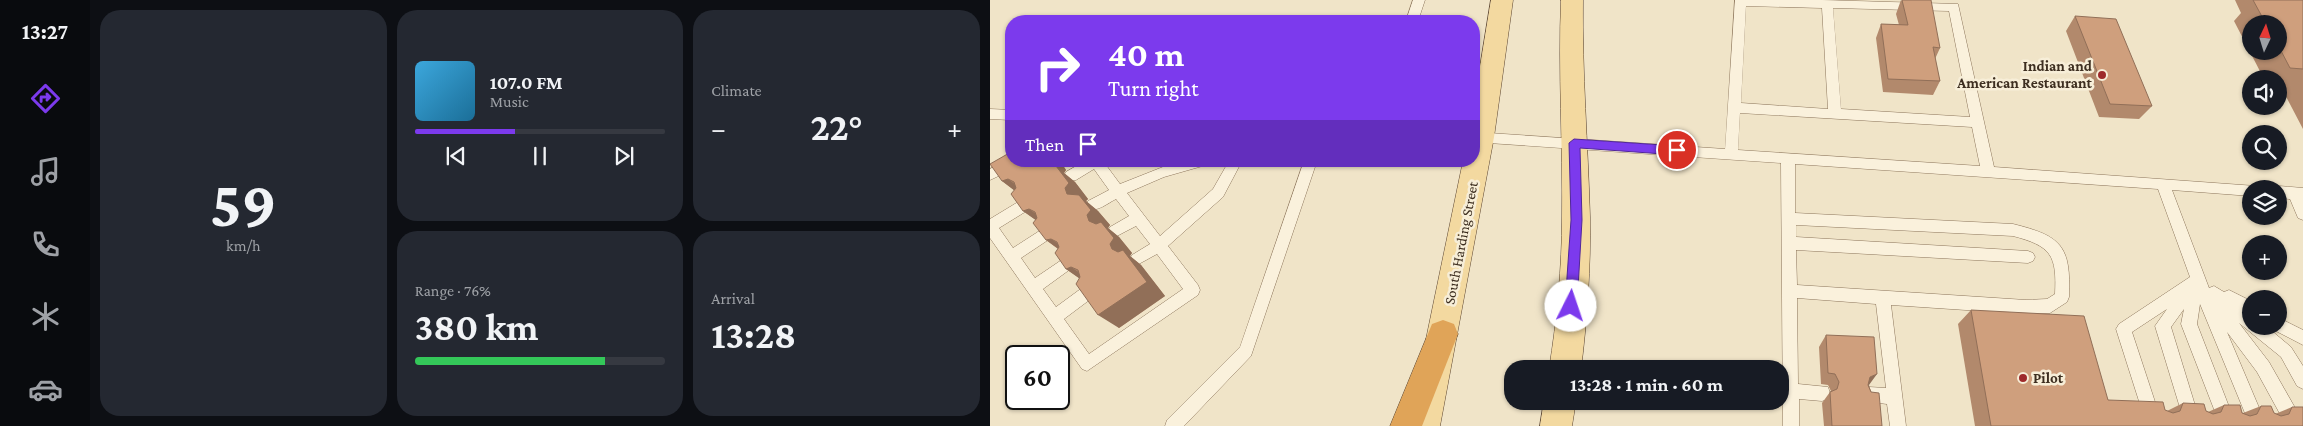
<!DOCTYPE html>
<html lang="en">
<head>
<meta charset="utf-8">
<style>
  body { margin:0; font-family:"Crimson Pro",serif; background:#242831; color:#f1f3f6; height:100vh; display:flex; flex-direction:column; font-size:19px; white-space:nowrap }
  * { box-sizing:border-box; margin:0 }
  p { font-size:16px; color:#9ea1a6 }
  .icon { flex:none; width:28px; height:28px; fill:none; stroke:currentColor; stroke-width:2; stroke-linecap:round; stroke-linejoin:round }
  .map { position:relative; flex:1; overflow:hidden }
  .drawer { display:flex; flex-direction:column; gap:10px; padding:10px; background:#0d0f14; width:900px }
  .drawer>* { flex:none }
  .banner { position:absolute; left:15px; top:15px; width:475px; height:152px; border-radius:20px; box-shadow:0 1px 4px #0004; background:#7c3aed; color:#fff; overflow:hidden }
  .needle { width:32px; rotate:4deg }
  .controls { position:absolute; left:1252px; top:15px; display:grid; gap:10px }
  .controls a { display:grid; place-items:center; width:45px; height:45px; border-radius:50%; background:#171b24; box-shadow:0 1px 4px #0004; font-size:25px }
  .speed { position:absolute; left:15px; top:345px; display:flex; gap:10px; font-size:25px; font-weight:700; text-align:center }
  .speed>* { display:grid; place-content:center; width:65px; height:65px; border-radius:50%; background:#171b24; box-shadow:0 1px 4px #0004; line-height:1 }
  .speed .limit { border:2px solid #111; border-radius:8px; background:#fff; color:#111 }
  .pin { position:absolute; display:grid; place-items:center; width:42px; height:42px; color:#fff; margin:-21px; border:2px solid #fff; border-radius:50%; box-shadow:0 1px 5px #0007 }
  .me { position:absolute; width:55px; margin:-28px; rotate:4deg; stroke-linejoin:round; filter:drop-shadow(0 0 4px #0008) }
  .turn { display:flex; align-items:center; gap:18px; height:105px; padding:0 20px; font-size:22px }
  .turn .icon { width:65px; height:65px; stroke-width:2.5 }
  .turn b { display:block; font-size:35px; line-height:42px }
  .then { display:flex; align-items:center; height:48px; padding:0 20px; background:#0003; gap:10px; font-size:19px }
  .big { font-size:38px; font-weight:700; line-height:1.1 }
  .drawer .widget { flex:1; display:flex; flex-direction:column; justify-content:center; gap:8px; min-width:0; padding:0 18px; border-radius:20px; background:#242831 }
  .drawer .dial { align-items:center; gap:0 }
  .dial b { font-size:65px; line-height:1 }
  .song { display:flex; align-items:center; gap:15px }
  .cover { width:60px; height:60px; border-radius:8px; background:linear-gradient(135deg,hsl(200 70% 55%),hsl(200 70% 35%)) }
  .played { height:5px; border-radius:2px; background:linear-gradient(90deg,#7c3aed 40%,#363941 40%) }
  .keys { display:flex; justify-content:space-around; direction:ltr }
  .heat { display:flex; justify-content:space-between; align-items:center; font-size:28px; direction:ltr }
  .charge { height:8px; border-radius:4px; background:linear-gradient(90deg,#34c759 76%,#363941 0) }
  .drawer .tiles { flex:1; display:grid; gap:10px; grid-template-columns:repeat(3,1fr) }
  .widget:first-child { grid-row:span 2 }
  .trip { position:absolute; left:514px; top:360px; width:285px; height:50px; border-radius:20px; background:#171b24; box-shadow:0 1px 4px #0004; font-weight:700; line-height:50px; text-align:center }
  main { display:flex; flex:1; min-height:0 }
  .dock { display:flex; flex-direction:column; width:90px; justify-content:space-around; align-items:center; background:#090b0e; color:#9ea1a6 }
  .dock .icon { width:35px; height:35px }
  .dock .on { color:#7c3aed }
  .dock b { font-size:22px; color:#f1f3f6 }
  .map>svg:first-child { display:block }
  .lines { fill:none; stroke-linecap:round; stroke-linejoin:round }
  .service-casing { stroke:#8d765c; stroke-width:1 }
  .primary-casing { stroke:#5b4430; stroke-width:1 }
  .motorway-casing { stroke:#5b4430; stroke-width:1 }
  .service { fill:#faf1dc; fill-rule:evenodd }
  .primary { fill:#f3d9a0; fill-rule:evenodd }
  .motorway { fill:#e0a458; fill-rule:evenodd }
  .wall { fill:#b2896c; fill-rule:evenodd }
  .shaded-wall { fill:#916f58 }
  .building { fill:#cf9f7d; stroke:#916f58 }
  .route { fill:#7c3aed; stroke:#51269a }
  .poi-dot { fill:#9e2a2b; stroke:#f7eed8; stroke-width:2 }
  .labels { text-anchor:middle; dominant-baseline:central; stroke-width:5; stroke-linejoin:round; paint-order:stroke }
  .poi-label { font-size:15px; font-weight:bold; fill:#3d2e20; stroke:#f7eed8; text-anchor:end }
  .street-label { font-size:15px; fill:#3d2e20; stroke:#f7eed8 }
</style>
</head>
<body>
<main>
<nav class="dock">
<b>13:27</b>
<svg class="icon on" aria-label="directions" viewBox="0 0 24 24"><path d="M12 3l9 9-9 9-9-9zM9 14v-3h6M13 9l2 2-2 2"/></svg>
<svg class="icon" aria-label="music" viewBox="0 0 24 24"><path d="M9 18V5l10-2v13"/><circle cx="6" cy="18" r="3"/><circle cx="16" cy="16" r="3"/></svg>
<svg class="icon" aria-label="phone" viewBox="0 0 24 24"><path d="M5 4h4l2 5-3 2q2 4 5 5l2-3 5 2v4C11 20 4 13 5 4z"/></svg>
<svg class="icon" aria-label="climate" viewBox="0 0 24 24"><path d="M12 3v18M4 7l16 10M4 17L20 7"/></svg>
<svg class="icon" aria-label="car" viewBox="0 0 24 24"><path d="M5 17H2v-5l4-1 3-4h7l3 4 3 1v5h-3M9 17h6M6 11h13"/><circle cx="7" cy="17" r="2"/><circle cx="17" cy="17" r="2"/></svg>
</nav>
<section class="drawer">
<div class="tiles">
<div class="widget dial"><b>59</b><p>km/h</p></div>
<div class="widget">
<div class="song"><i class="cover"></i><div><b>107.0 FM</b><p>Music</p></div></div>
<div class="played"></div>
<div class="keys"><svg class="icon" aria-label="previous" viewBox="0 0 24 24"><path d="M18 5L8 12l10 7zM5 5v14"/></svg><svg class="icon" aria-label="pause" viewBox="0 0 24 24"><path d="M8 5v14M16 5v14"/></svg><svg class="icon" aria-label="next" viewBox="0 0 24 24"><path d="M6 5l10 7-10 7zM19 5v14"/></svg></div>
</div>
<div class="widget"><p>Climate</p>
<div class="heat"><a>−</a><b class="big">22°</b><a>+</a></div>
</div>
<div class="widget"><p>Range · 76%</p><b class="big">380 km</b><div class="charge"></div></div>
<div class="widget"><p>Arrival</p><b class="big">13:28</b></div>
</div>
</section>
<div class="map">
<svg width="1313" height="426" viewBox="0 0 1313 426">
  <rect width="100%" height="100%" fill="#f0e4c8"/>
  <g class="lines">
    <defs>
      <path id="service" d="M423,0H435L428,21H416Z
        M745,0H832L968,4L1004,167L1266,186L1267,189H1261V196L1182,190L1219,288L1224,286L1234,292L1239,290L1261,301V326H1276L1301,347L1313,366V389L1307,386L1291,357L1249,323L1279,362L1308,413L1310,419L1308,425H1296L1267,372L1237,332L1273,417L1271,423L1265,425L1259,423L1210,304L1207,324L1243,417L1241,423L1235,425L1229,423L1227,417L1191,324L1194,309L1181,327L1208,415L1206,421L1200,423L1194,421L1165,326L1177,309L1142,332L1169,414L1167,420L1161,422L1155,420L1126,329L1129,324L1200,277L1168,189L805,164V213L1023,224C1072,236 1081,246 1079,297L1077,302L1060,313L1036,314L901,305L916,426H900L897,404L873,401L871,395L873,389L879,387L896,388L886,304L807,298L808,384L838,387L840,393L838,399L832,401L809,399V426H793L791,163L484,142V132L735,149ZM756,6L832,8L838,109L751,103ZM843,8L959,11L980,117L851,109ZM750,113L982,127L990,166L748,150ZM806,225L1023,236C1061,246 1067,255 1065,294L1057,299L1036,300L807,285L806,250L1038,263L1043,261L1045,257L1043,253L1038,251L806,237Z
        M0,109L21,110V120L0,119Z
        M21,158V161H33L32,165L0,180V169Z
        M95,161H113L130,184L188,161H217L216,165L174,177L137,193L170,236L223,189L239,161H252L233,197L178,246L208,285L210,290L208,295L97,371L92,369L0,238V219L33,199L38,197L43,199L45,203L43,207L9,228L23,248L54,228L59,226L64,228L66,232L64,236L31,258L45,278L76,257L81,255L86,257L88,261L86,265L53,289L66,307L96,285L101,283L106,285L108,290L106,295L74,319L99,354L193,289L167,254L147,265L142,263L140,259L142,255L160,244L146,226L125,237L120,235L118,231L120,227L139,216L126,199C118,203 108,212 98,209L96,205L98,201L119,190L104,169L86,180H76L74,176L76,172Z
        M314,161H327L261,356L194,426H175L177,420L250,347Z
        M1289,186L1313,188V220L1308,218L1300,199L1289,198V189H1284Z
        M1289,318L1313,330V345L1284,330L1282,326H1289Z"/>
      <path id="primary" d="M501,0H523L504,137L450,426H418L473,161H484V103Z
        M571,0H593C592,72 598,145 600,217C601,264 597,322 591,369H559C567,321 572,265 572,217C573,145 568,72 571,0Z
        M554,401H586L582,426H550Z"/>
      <path id="motorway" d="M453,320L464,324L468,334L432,426H400L442,324Z"/>
    </defs>
    <use href="#service" class="service-casing"/>
    <use href="#primary" class="primary-casing"/>
    <use href="#motorway" class="motorway-casing"/>
    <use href="#service" class="service"/>
    <use href="#primary" class="primary"/>
    <use href="#motorway" class="motorway"/>
  </g>
  <path class="wall" d="M911,0L950,48L945,59L950,81L943,95L893,92L886,38L891,24L909,25L906,14Z
    M1245,0H1313V129L1292,89H1289V79H1274L1244,21L1251,13ZM1261,24H1289V51H1261Z
    M1085,16L1162,106L1149,119L1109,117L1076,31Z
    M21,161H70L76,170L74,173L85,182L98,199L96,201L108,211L120,225L118,228L129,237L142,253L140,256L151,265L175,296L129,328L89,278L76,269L68,249L56,240L46,220L33,211L24,190L12,181Z
    M981,310L1118,400L1177,411L1193,403L1218,412L1234,405L1253,413L1271,406L1285,414L1302,407L1313,426H985L968,324Z
    M836,335L879,385L892,426H834L832,403L840,392L841,391L838,385L831,384L829,347Z"/>
  <path class="shaded-wall" d="M54,161H70L76,170L74,173L85,182L98,199L96,201L108,211L120,225L118,228L129,237L142,253L140,256L151,265L175,296L129,328L108,315L122,249L99,221L77,194L75,188L55,165Z
    M18,179L39,195L33,197L12,181Z
    M39,209L60,224L54,226L33,211Z
    M61,239L82,253L77,255L56,240Z
    M81,267L102,281L96,283L76,269Z
    M887,374L879,385L871,388L880,377Z"/>
  <path class="building" d="M912,0H941L950,48L943,47L950,81L898,79L891,24L918,25Z
    M1263,0H1313V69L1300,68L1289,47V24H1276Z
    M1085,16L1126,19L1162,106L1120,104Z
    M21,152V161H54L55,165L66,166L79,183L75,188L77,194L89,195L101,210L97,215L99,221L106,224L111,222L124,238L120,244L122,249L128,252L133,250L157,282L108,315L86,284L90,277L88,270L81,267L76,269L65,253L69,247L67,242L61,239L56,240L43,223L47,218L45,212L39,209L33,211L21,194L26,188L24,182L18,179L12,181L0,164Z
    M981,310L1094,316L1118,400L1173,402L1175,410L1183,413L1190,411L1193,403L1214,404L1216,411L1223,414L1231,412L1234,405H1250L1252,413L1260,416L1267,414L1271,406H1281L1284,413L1291,416L1299,414L1302,407H1313V426H1001Z
    M836,335L884,337L887,374L880,377L878,385L881,392L889,393L892,426H842L840,392L847,389L849,382L845,374L838,373Z"/>
  <path class="route" d="M584,139L687,146L693,150L687,155L590,148L592,220L587,306L585,310L581,312L577,310L575,306L581,220L579,143Z"/>
  <g class="poi-dot">
    <circle cx="1112" cy="75" r="5"/>
    <circle cx="1033" cy="378" r="5"/>
  </g>
  <g class="labels">
    <g class="poi-label">
      <text x="1102" y="66">Indian and<tspan x="1102" dy="17">American Restaurant</tspan></text>
      <text x="1043" y="378" text-anchor="start">Pilot</text>
    </g>
    <g class="street-label">
      <text transform="translate(471 243) rotate(-79)">South Harding Street</text>
    </g>
  </g>
</svg>
<div class="controls">
<a><svg class="needle" viewBox="-14 -14 28 28"><path d="M0-13l5 13h-10z" fill="#e53935"/><path d="M0 13l5-13h-10z" fill="#9ea1a6"/></svg></a>
<a><svg class="icon" aria-label="sound" viewBox="0 0 24 24"><path d="M4 9h4l5-4v14l-5-4H4zM17 9q2 3 0 6"/></svg></a>
<a><svg class="icon" aria-label="search" viewBox="0 0 24 24"><circle cx="10" cy="10" r="6"/><path d="M15 15l6 6"/></svg></a>
<a><svg class="icon" aria-label="layers" viewBox="0 0 24 24"><path d="M12 4l9 5-9 5-9-5zM3 14l9 5 9-5"/></svg></a>
<a>+</a>
<a>−</a>
</div>
<div class="speed"><div class="limit">60</div></div>
<div class="pin" style="left:687px;top:150px;background:#d93025"><svg class="icon" aria-label="arrive" viewBox="0 0 24 24"><path d="M6 21V4h12l-3 4 3 4H6"/></svg></div>
<svg class="me" style="left:581px;top:306px" viewBox="-20 -20 40 40"><circle r="19" fill="#fff"/><path d="M0-13L10 11 0 6-10 11z" fill="#7c3aed"/></svg>
<div class="trip">13:28 · 1 min · 60 m</div>
<div class="banner">
<div class="turn"><svg class="icon" aria-label="right" viewBox="0 0 24 24"><path d="M7 20v-9h11M14 6l5 5-5 5"/></svg><div><b>40 m</b>Turn right</div></div>
<div class="then">Then<svg class="icon" aria-label="arrive" viewBox="0 0 24 24"><path d="M6 21V4h12l-3 4 3 4H6"/></svg></div>
</div>
</div>
</main>
</body>
</html>
